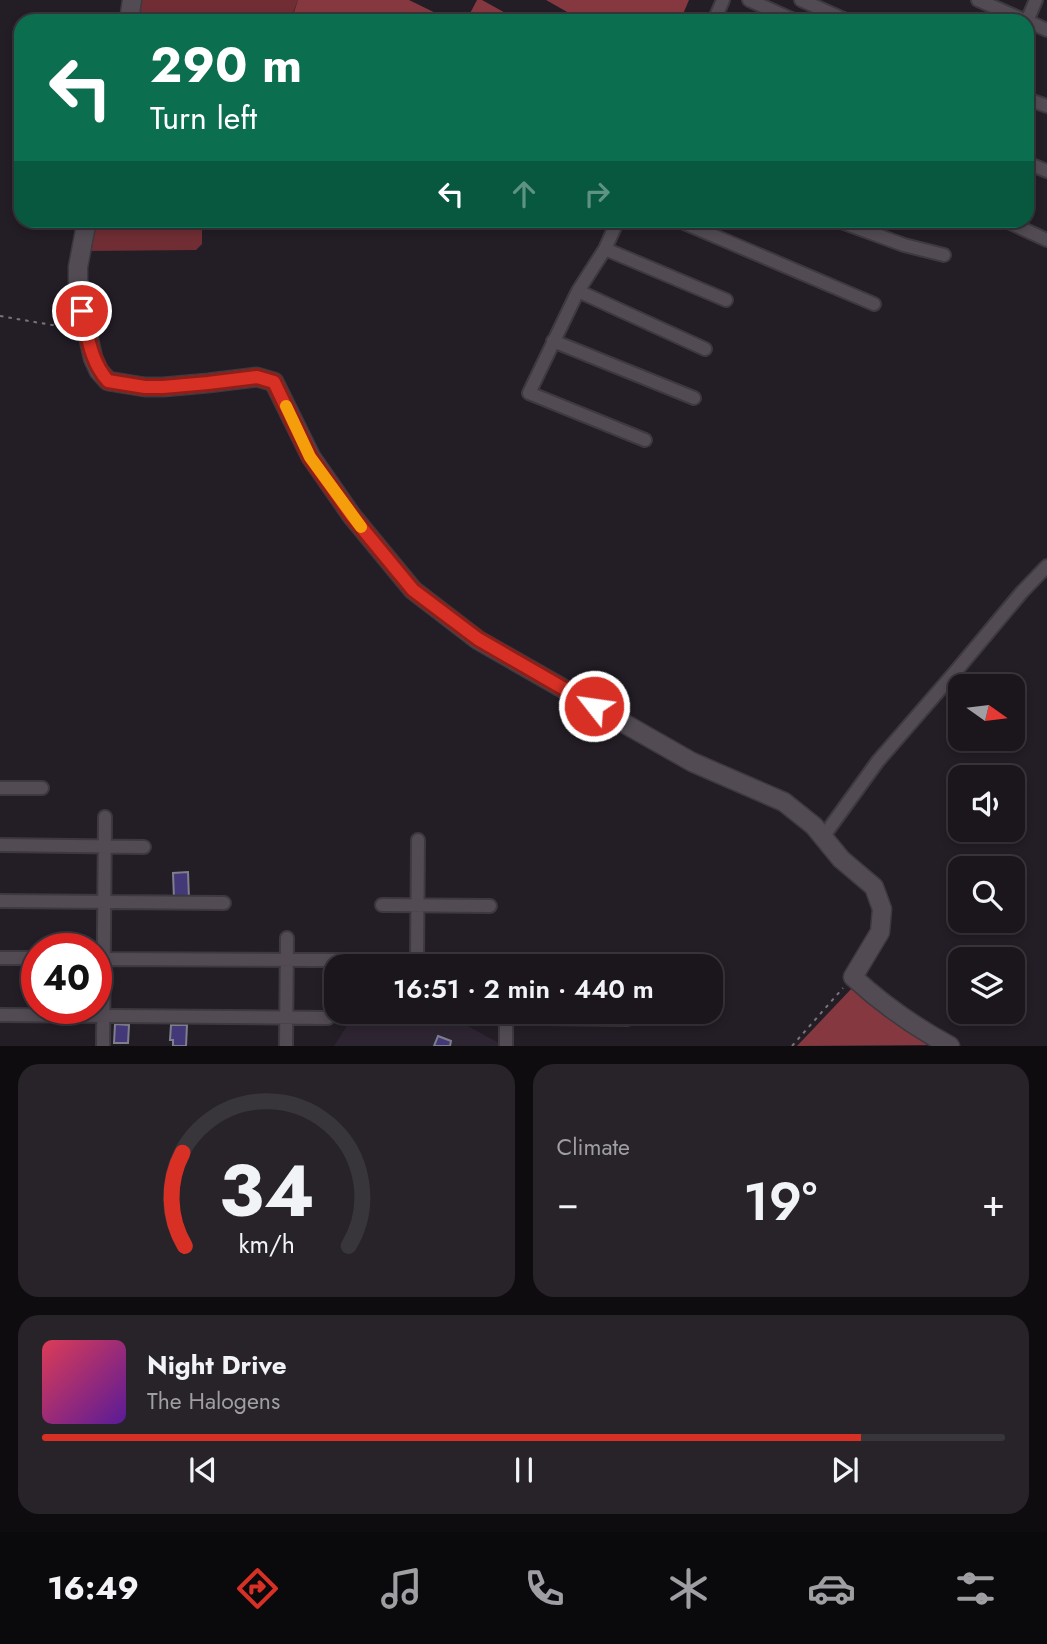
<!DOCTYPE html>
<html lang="en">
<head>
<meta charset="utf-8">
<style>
  body { margin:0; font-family:Jost,sans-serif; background:#272329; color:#f1f3f6; height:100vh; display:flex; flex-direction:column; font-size:26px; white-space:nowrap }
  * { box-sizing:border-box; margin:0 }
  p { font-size:23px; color:#9f9fa3 }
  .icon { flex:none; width:38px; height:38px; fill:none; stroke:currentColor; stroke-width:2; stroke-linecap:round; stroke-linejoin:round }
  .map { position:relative; height:1046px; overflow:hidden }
  .side { display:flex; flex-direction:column; gap:18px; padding:18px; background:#0e0c0f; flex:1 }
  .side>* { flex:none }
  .top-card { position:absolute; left:14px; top:14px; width:1020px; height:214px; border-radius:21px; box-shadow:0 4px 10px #0003,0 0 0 2px #38353b; background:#0b6e4f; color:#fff; overflow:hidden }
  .needle { width:46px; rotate:104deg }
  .tools { position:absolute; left:948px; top:674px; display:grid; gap:14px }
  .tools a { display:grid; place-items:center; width:77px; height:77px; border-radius:14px; background:#1a161c; box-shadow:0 4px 10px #0003,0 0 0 2px #38353b; font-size:35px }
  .speed { position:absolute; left:21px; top:933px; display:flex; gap:14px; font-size:35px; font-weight:700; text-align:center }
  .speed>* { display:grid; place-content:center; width:91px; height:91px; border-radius:50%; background:#1a161c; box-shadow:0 4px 10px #0003,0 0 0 2px #38353b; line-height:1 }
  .speed .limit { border:10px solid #d22; background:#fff; color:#111 }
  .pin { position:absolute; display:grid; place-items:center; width:60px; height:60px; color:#fff; margin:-30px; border:4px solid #fff; border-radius:50%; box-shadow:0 2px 7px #0007 }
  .me { position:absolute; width:77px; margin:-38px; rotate:300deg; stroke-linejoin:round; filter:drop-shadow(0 0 5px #0008) }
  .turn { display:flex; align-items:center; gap:24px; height:147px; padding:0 21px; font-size:32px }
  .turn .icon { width:91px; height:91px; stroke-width:2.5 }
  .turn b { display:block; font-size:49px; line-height:60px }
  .lanes { display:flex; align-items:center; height:66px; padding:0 21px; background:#0003; justify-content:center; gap:35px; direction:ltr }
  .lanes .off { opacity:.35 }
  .big { font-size:52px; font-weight:600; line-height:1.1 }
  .side .card { flex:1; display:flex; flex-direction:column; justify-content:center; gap:10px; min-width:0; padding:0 24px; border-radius:21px; background:#272329 }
  .side .dial { align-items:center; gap:0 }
  .dial svg { height:182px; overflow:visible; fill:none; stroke:#38353b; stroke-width:7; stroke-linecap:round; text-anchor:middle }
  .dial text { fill:#f1f3f6; stroke:none }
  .song { display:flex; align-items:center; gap:21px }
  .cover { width:84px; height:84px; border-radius:10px; background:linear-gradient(135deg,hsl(350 70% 55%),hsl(270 70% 35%)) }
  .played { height:7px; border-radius:4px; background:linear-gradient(90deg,#d93025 85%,#38353b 85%) }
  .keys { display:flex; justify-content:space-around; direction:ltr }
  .heat { display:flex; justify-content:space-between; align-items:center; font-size:38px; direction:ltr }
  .side .tiles { flex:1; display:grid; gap:18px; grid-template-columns:1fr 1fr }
  .card:last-child { grid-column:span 2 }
  .trip { position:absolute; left:324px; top:954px; width:399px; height:70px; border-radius:21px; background:#1a161c; box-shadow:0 4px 10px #0003,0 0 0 2px #38353b; font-weight:600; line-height:70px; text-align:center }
  .menu { display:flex; height:112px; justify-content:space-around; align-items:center; background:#0a090b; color:#9f9fa3 }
  .menu .icon { width:49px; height:49px }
  .menu .on { color:#d93025 }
  .menu b { font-size:32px; color:#f1f3f6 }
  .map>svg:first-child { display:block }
  .built { fill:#2e2532 }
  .green { fill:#702e34 }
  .forest { fill:#85383f }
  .building { fill:#433979; stroke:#7f7e8a; stroke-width:2 }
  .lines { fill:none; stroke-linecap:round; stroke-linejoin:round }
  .street-casing { stroke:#3d393f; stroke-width:16 }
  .secondary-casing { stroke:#3d393f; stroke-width:21 }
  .path { stroke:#79747b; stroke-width:2; stroke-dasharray:3.5 5; stroke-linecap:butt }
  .street { stroke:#524b54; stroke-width:12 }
  .secondary { stroke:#524b54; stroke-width:18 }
  .route-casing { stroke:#8d1f18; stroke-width:18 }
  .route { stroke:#d93025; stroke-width:12 }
  .slow { stroke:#f59e0b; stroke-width:12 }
</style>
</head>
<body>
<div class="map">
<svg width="1047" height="1046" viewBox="0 0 1047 1046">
  <rect width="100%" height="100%" fill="#231d25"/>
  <path class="built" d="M356,1012H442L499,1043L498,1046H334Z"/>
  <path class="green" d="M137,0H298L290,21H134Z
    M93,221H202V244L196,250L86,251Z"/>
  <path class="forest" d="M298,0H409L452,21H297L292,18Z
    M477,0H482L520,21H466Z
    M546,0H689L680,21H583Z
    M853,987L860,989L904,1029L933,1045L797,1046Z"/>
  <path class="building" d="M188,872L189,899H174L173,873Z
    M115,1024L129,1025L128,1043H114Z
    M171,1025H187L186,1046H173V1040H170Z
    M438,1036L451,1041L450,1046H434Z"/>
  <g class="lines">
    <defs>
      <path id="street" d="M749,0L796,21
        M801,0L848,21
        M978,0L1026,21
        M714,21L723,0
        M1027,21L1036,0
        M1027,21L1047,30
        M1027,99L1047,106
        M1027,163L1047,171
        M618,220L605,249L578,291L529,393L645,440
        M677,220L874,304
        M836,220L904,245L944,255
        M1004,220L1047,240
        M605,249L726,300
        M578,291L705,349
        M553,341L694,398
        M0,788H42
        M823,837L878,761L956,671L1022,592L1047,566
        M0,845L144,847
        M0,901L224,903
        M382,905L490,906
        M0,958H37
        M96,959L555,961
        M417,961L418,840
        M0,1015L328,1018
        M457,1017L627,1019
        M103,1046L105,817
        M286,1046L287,938
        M506,1046V1012"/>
      <path id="secondary" d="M129,21L132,0
        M87,220L78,267V290L93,358L99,371L108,381L145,387H163L208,383L257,377L274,382L311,457L352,516L413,590L478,640L692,762L784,802L814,826L841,859L874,887L882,909L880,932L853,977C882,1004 915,1027 950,1046"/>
    </defs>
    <use href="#street" class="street-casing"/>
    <use href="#secondary" class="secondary-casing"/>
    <path class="path" d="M0,316L52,325L71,326
      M792,1046L843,988"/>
    <use href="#street" class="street"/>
    <use href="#secondary" class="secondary"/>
  </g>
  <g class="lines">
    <defs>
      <path id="route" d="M82,311C88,336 90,361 108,381L145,387H163L208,383L257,377L274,382L310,457L352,516L413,590L478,639L594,706"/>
    </defs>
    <use href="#route" class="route-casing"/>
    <use href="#route" class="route"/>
    <path class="slow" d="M286,406L310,457L361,527"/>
  </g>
</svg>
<div class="tools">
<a><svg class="needle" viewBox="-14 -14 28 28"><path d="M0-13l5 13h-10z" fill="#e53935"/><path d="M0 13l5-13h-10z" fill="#9f9fa3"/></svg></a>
<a><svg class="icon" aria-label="sound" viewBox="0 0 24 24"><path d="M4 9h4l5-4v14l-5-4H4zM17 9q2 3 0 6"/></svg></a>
<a><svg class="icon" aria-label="search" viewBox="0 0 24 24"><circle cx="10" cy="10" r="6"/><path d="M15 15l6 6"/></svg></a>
<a><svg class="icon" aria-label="layers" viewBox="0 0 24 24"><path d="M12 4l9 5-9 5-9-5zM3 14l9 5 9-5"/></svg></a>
</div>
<div class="speed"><div class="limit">40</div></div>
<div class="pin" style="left:82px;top:311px;background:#d93025"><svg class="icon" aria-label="arrive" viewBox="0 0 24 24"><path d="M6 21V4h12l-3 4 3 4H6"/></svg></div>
<svg class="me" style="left:594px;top:706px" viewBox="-20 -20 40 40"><circle r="17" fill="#d93025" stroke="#fff" stroke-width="3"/><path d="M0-11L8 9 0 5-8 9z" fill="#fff"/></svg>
<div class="trip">16:51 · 2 min · 440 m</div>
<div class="top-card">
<div class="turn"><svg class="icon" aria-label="left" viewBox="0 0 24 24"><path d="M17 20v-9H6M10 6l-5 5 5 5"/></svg><div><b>290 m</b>Turn left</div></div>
<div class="lanes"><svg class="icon" aria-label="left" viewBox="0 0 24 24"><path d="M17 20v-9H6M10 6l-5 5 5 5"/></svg><svg class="icon off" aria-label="ahead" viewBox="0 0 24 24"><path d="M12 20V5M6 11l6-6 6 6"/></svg><svg class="icon off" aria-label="right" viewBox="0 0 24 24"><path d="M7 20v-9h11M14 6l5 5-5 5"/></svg></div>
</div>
</div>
<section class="side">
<div class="tiles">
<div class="card dial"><svg viewBox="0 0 100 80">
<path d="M14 69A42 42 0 1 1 86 69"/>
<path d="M14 69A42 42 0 0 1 13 28" stroke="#d93025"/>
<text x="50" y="56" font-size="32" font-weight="700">34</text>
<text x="50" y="72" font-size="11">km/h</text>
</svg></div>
<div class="card"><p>Climate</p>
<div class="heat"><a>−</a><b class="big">19°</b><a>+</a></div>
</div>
<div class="card">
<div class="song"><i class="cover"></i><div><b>Night Drive</b><p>The Halogens</p></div></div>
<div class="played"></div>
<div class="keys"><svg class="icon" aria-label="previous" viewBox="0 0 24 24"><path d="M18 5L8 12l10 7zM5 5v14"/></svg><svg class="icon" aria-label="pause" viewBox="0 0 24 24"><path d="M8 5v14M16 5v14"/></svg><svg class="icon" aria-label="next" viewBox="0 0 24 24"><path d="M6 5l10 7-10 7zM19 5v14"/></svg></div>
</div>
</div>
</section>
<nav class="menu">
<b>16:49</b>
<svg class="icon on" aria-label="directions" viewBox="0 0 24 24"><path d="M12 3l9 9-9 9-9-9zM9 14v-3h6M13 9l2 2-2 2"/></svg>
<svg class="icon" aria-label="music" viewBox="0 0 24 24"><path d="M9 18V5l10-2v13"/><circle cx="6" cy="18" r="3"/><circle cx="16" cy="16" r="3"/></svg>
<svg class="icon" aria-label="phone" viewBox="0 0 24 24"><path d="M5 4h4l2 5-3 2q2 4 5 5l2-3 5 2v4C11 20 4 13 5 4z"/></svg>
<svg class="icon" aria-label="climate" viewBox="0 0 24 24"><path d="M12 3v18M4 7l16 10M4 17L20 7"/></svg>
<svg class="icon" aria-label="car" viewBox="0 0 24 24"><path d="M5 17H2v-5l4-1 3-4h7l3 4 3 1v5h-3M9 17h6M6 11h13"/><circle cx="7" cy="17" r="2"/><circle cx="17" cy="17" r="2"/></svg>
<svg class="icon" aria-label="filters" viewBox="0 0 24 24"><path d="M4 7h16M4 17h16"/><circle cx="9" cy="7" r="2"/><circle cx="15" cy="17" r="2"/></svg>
</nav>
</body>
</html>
